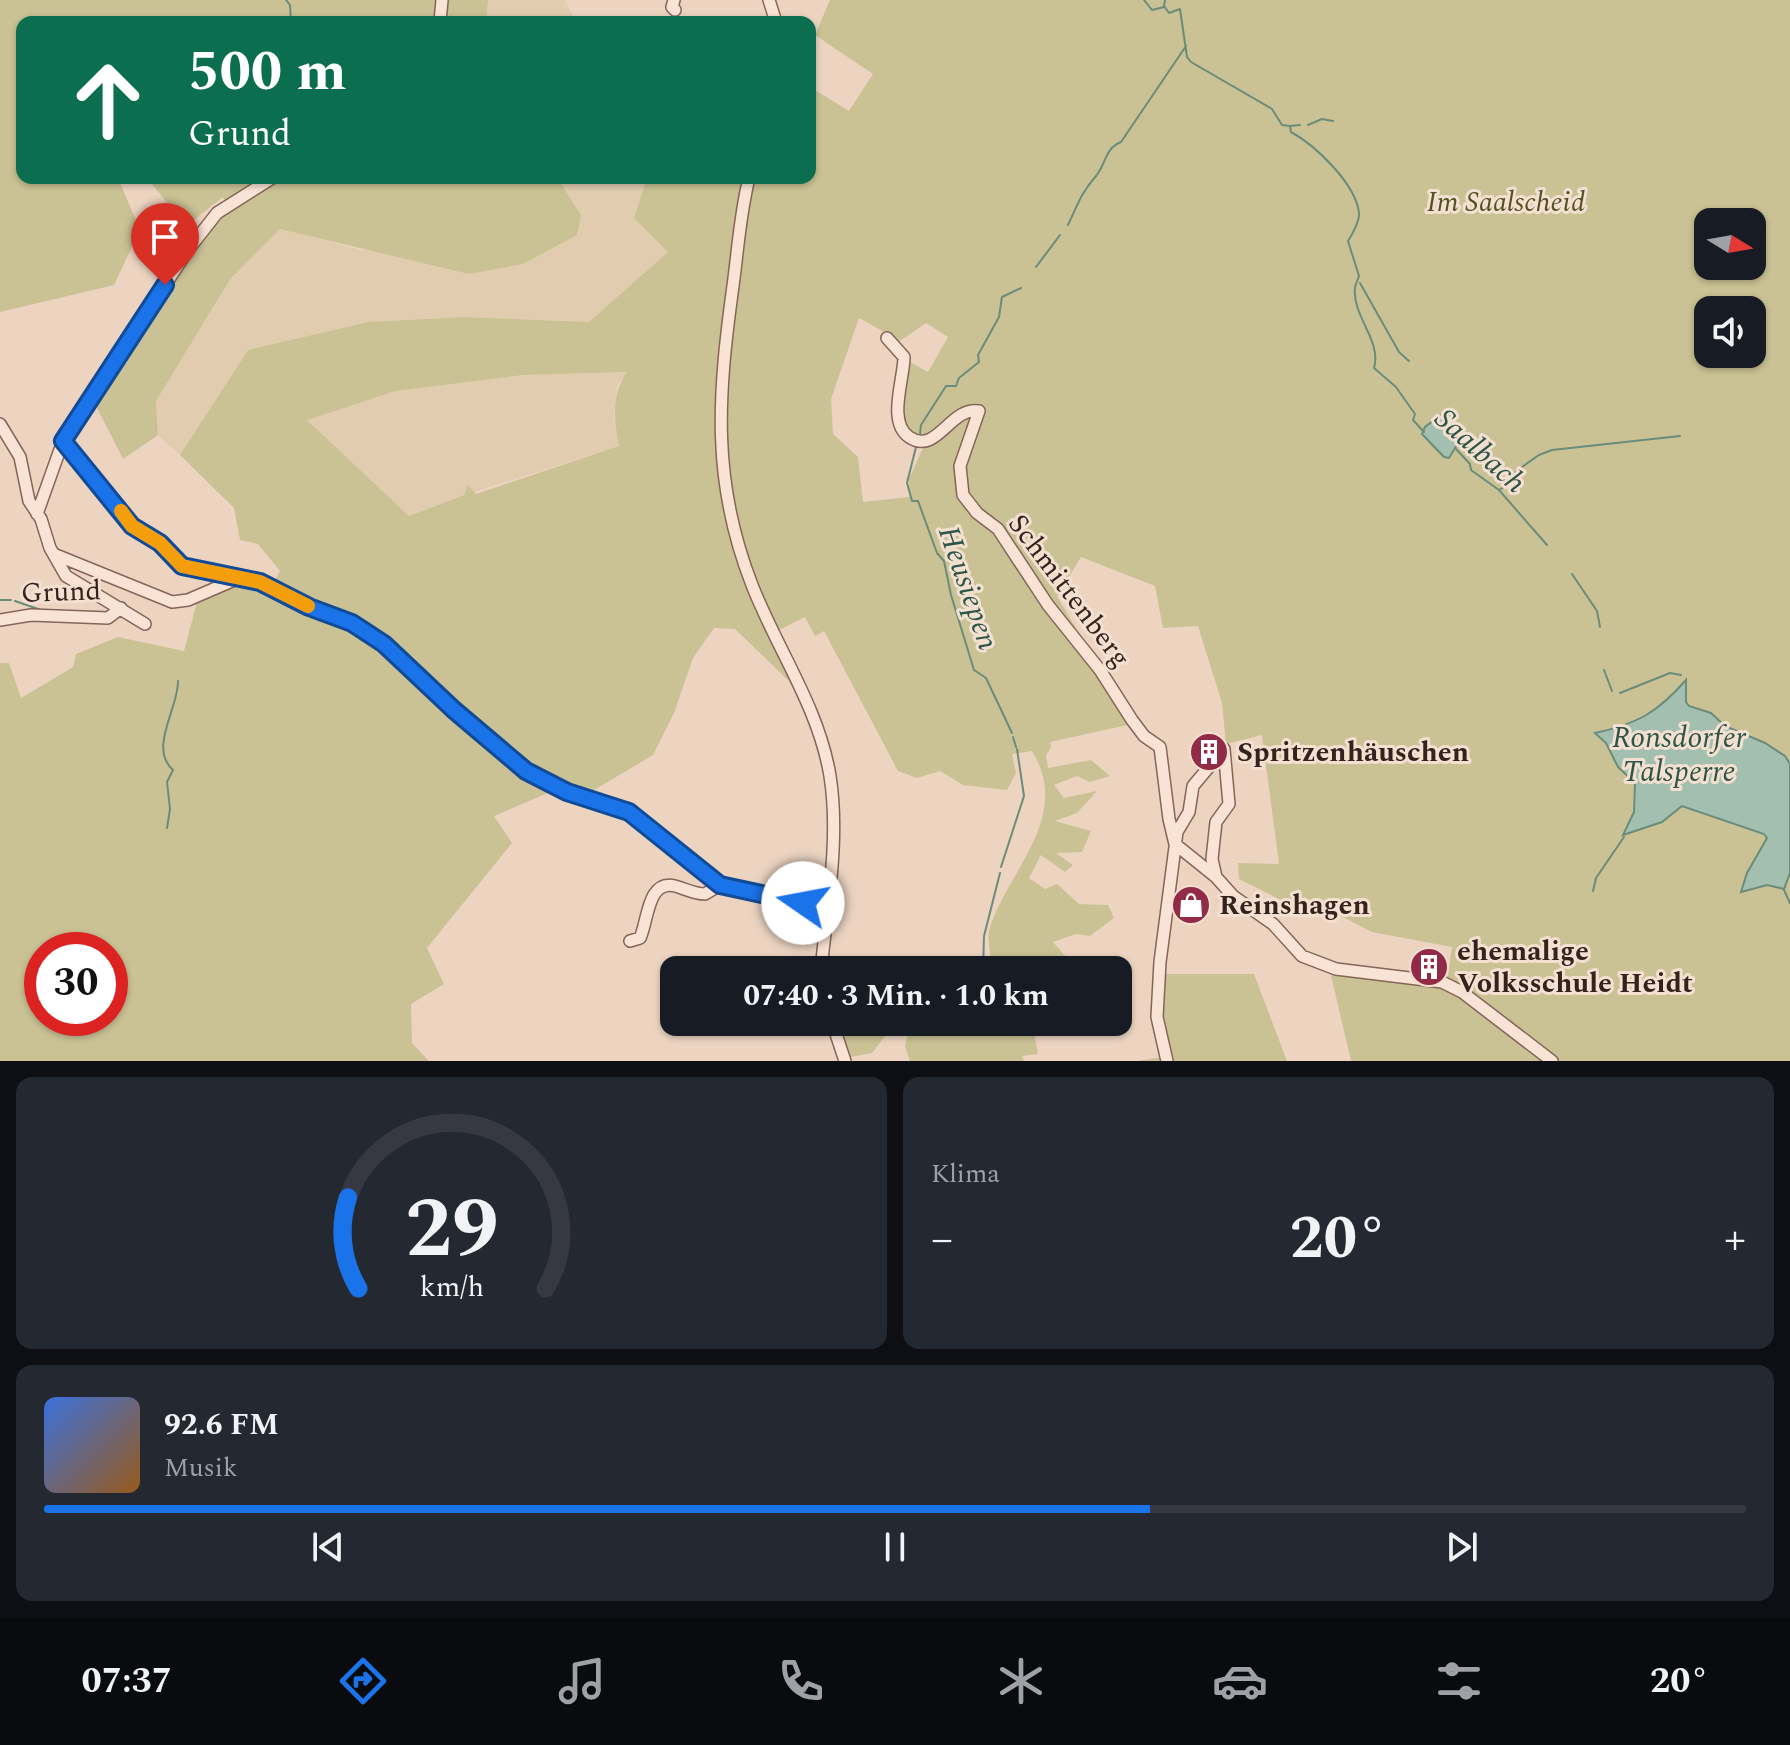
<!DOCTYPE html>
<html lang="de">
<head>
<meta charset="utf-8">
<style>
  body { margin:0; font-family:Spectral,serif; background:#242831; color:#f1f3f6; height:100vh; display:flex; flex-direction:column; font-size:30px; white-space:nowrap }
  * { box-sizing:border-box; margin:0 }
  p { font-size:26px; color:#9ea1a6 }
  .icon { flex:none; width:44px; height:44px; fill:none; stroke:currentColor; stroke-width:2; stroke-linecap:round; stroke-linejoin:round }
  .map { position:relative; height:1061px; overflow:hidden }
  .drawer { display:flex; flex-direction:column; gap:16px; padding:16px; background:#0d0f14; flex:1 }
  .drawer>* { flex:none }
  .guide { position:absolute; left:16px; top:16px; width:800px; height:168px; border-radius:16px; box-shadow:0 2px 6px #0004; background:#0b6e4f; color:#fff; overflow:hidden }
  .needle { width:52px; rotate:101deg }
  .fabs { position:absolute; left:1694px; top:208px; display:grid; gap:16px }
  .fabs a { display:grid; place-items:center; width:72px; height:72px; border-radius:16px; background:#171b24; box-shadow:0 2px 6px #0004; font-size:40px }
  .speed { position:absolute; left:24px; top:932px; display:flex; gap:16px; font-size:40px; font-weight:700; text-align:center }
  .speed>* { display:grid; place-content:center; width:104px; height:104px; border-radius:50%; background:#171b24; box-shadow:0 2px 6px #0004; line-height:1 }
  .speed .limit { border:12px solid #d22; background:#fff; color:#111 }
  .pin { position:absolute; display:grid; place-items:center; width:68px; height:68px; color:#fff; margin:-82px -34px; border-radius:50% 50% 50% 0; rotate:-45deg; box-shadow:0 0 8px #0007 }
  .pin .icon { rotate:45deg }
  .me { position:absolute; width:88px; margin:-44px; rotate:282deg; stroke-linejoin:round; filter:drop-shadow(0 0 6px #0008) }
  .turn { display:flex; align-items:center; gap:28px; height:168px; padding:0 40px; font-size:36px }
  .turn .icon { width:104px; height:104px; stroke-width:2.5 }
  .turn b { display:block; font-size:56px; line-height:68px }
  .big { font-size:60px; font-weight:700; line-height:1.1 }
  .drawer .tile { flex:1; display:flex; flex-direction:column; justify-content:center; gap:12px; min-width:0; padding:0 28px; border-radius:16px; background:#242831 }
  .drawer .dial { align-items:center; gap:0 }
  .dial svg { height:208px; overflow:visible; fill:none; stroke:#363941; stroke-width:7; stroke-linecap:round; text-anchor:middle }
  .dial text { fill:#f1f3f6; stroke:none }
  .song { display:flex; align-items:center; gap:24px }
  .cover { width:96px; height:96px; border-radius:12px; background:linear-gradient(135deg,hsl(220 70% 55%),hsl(30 70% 35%)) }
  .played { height:8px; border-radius:4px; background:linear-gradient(90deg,#1a73e8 65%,#363941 65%) }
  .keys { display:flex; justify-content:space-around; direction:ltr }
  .heat { display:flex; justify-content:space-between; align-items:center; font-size:44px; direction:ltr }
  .drawer .tiles { flex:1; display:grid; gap:16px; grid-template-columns:1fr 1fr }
  .tile:last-child { grid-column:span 2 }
  .trip { position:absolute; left:660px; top:956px; width:472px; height:80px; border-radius:16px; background:#171b24; box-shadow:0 2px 6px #0004; font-weight:700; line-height:80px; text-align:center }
  .menu { display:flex; height:128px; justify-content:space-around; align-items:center; background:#090b0e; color:#9ea1a6 }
  .menu .icon { width:56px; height:56px }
  .menu .current { color:#1a73e8 }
  .menu b { font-size:36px; color:#f1f3f6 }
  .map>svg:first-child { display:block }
  .farmland { fill:#e2ccaf }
  .green { fill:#cac295; fill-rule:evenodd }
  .water { fill:#a3bfb0; stroke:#6b8c7b; stroke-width:2 }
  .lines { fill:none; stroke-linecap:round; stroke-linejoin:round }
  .stream { stroke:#6b8c7b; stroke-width:2 }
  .minor-casing { stroke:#856559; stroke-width:14 }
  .minor { stroke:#f8e3d4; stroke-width:11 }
  .route-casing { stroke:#114b97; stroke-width:20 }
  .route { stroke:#1a73e8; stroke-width:14 }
  .slow { stroke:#f59e0b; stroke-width:14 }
  .labels { text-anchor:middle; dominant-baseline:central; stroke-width:6; stroke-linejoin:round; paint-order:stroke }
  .park-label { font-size:28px; font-style:italic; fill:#515124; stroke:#f4e0d0 }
  .street-label { font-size:28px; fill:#35221d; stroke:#f4e0d0 }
  .poi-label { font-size:28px; font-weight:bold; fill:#35221d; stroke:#f4e0d0; text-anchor:start }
  .water-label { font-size:30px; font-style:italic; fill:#2d5548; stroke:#f4e0d0 }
</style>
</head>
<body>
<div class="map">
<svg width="1790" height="1061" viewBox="0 0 1790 1061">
  <rect width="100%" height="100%" fill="#ecd4c1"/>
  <path class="farmland" d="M488,0H565L576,22H486Z
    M564,178H647L635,218L669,252L589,322L463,317L368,322L248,350L180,455L158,435L156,401L231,278L280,228L361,250L581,215L560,181Z
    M628,372L617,386L614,417L620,446L464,495L409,516L306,420L396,391L523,375Z"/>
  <path class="green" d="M0,0H488L486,22H22V178H118L140,230L114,285L0,312Z
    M830,0H1790V1061H1351L1330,971L1447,982L1452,947L1372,932L1304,897L1297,908L1239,879L1238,863L1279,864L1262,735L1226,744L1222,703L1198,626L1163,628L1155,586L1081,557L1057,596L1132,724L1050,742L1051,748L1046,755L1048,768L1091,760L1110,776L1090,782L1077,776L1054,785L1064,798L1097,791L1077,813L1055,821L1091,831L1082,852L1056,853L1073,865L1065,872L1041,855L1029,878L1045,889L1057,884L1079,904L1108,905L1114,918L1090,936L1076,934L1053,942L1067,958L1038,963L1037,970H992C992,958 986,938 990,927C1010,868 1072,816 1032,751L1012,754L1016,773L1007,790L963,785L940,771L917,778L898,771L824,631L815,636L805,617L777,631L789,681L735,629L714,628L693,658L674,713L653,755L594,790H555L494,816L512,843L427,948L444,984L411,1004L412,1043L429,1061H0V663H9L21,698L73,667L76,654L118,637L184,651L198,598L238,581L312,605L273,584L280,571L258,544L240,540L234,508L180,455L248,350L368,322L463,317L589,322L668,252L634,218L647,178H810V87L849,111L873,74L815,35ZM1708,222H1752V266H1708ZM1708,310H1752V354H1708ZM859,318L900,341L926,323L948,337L928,372L910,362L901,415L904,428L926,441L909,479V497L863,502L858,457L833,434L831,399ZM627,372C611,395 614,418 619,446L476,494L468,485L464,495L409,516L307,420L396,391L523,375ZM42,950H110V1018H42Z
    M147,178H564L560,182L581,215L577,235L523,264L469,274L280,229L231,278L156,401L158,435L123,459L93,400L199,240L228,209L223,197L186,226Z
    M1164,974H1254L1287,1061H1137L1170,1056L1162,1010Z
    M838,1022H888L889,1031L872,1053L851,1057Z
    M911,1022H1032L1038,1054L1022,1056L1024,1061H910L905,1046Z"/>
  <path class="water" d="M1442,414L1449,415L1460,440L1449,458L1444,457L1422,434L1425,427Z
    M1686,680V702L1689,706L1711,713L1725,726L1765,743L1785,756L1790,764V873L1784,889L1767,885L1741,892L1747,873L1767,838L1764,834L1682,806L1662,822L1623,835L1634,812L1635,783L1618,767L1606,743L1595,733C1637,724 1657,713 1686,680Z"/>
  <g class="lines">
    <path class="stream" d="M286,0L290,5L291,22
      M1144,0L1152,10L1164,7
      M1165,0L1164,6L1169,13L1180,9L1187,57L1191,62L1272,109L1282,125L1290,126L1291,132C1315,145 1356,184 1359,213C1360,220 1352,235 1348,241L1359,276C1358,280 1355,284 1355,288C1352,316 1382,341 1374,368L1396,387L1415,414L1413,420L1424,432
      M1308,125L1322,119L1333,121
      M1290,126L1300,125
      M1068,225C1078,204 1081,193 1096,176C1106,164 1105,148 1121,142L1186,46
      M1036,267L1060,235
      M1360,283L1399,352L1409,361
      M920,434L921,425L946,386H956L959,378L979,362L978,355L999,317L1002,297L1021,288
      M916,447L907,483L912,501H918L937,553L944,561L951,595L974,670L986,678L1012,733
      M1455,448L1470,464L1471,470L1499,490L1547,545
      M1522,467L1539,455L1552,450L1680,436
      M1499,490L1511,483L1512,474L1519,471
      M1572,574L1597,611L1600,627
      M0,600H11
      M15,601L41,610
      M1604,670L1612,691
      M1620,693L1670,673L1681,675
      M1013,737L1016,747
      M167,828L170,809L167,782L173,770C148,748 179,707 178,681
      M1001,867L1024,796L1017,749
      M1784,890L1790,903
      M1593,891L1596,878L1624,837
      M983,970L984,936L1000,873"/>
    <defs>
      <path id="minor" d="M674,0L672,7L675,10
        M769,0L776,22
        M440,22L442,0
        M749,178C740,214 738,249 733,286C718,395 711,480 752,585C777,649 819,708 830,776C840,839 827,907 821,970
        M887,338L904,357C904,379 887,422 909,437C937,456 950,406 979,411L960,466L963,495L977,513L998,529L1048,605L1100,670L1132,720L1144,736L1160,747L1169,819L1175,844
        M0,424L20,457L29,501L41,519L50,548L66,576L145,624
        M63,441L132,526L160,543L182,566L260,582L309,607L352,623L384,644L511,760L548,784L629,812L720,885L827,908
        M37,514L63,441L188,250L217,213L272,178
        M56,555L172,602L188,600L239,578
        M0,620L31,615L108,618L121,608
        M1175,844L1216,877L1233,896L1273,924L1302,956L1336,969L1442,982L1462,992L1552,1061
        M1216,877L1212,859L1216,822L1229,804L1224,749
        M630,941L640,938C648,922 647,879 675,886C686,889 694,894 705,894L720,885
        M832,1022L845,1061
        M1167,1061L1157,1017L1160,962L1177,832L1189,812L1193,786L1224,749"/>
    </defs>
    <use href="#minor" class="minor-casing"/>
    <use href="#minor" class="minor"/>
  </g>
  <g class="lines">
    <defs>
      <path id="route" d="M165,285L63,441L132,526L160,543L182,566L260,582L309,607L352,623L384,644L454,710L526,771L567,792L629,812L720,885L803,903"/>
    </defs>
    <use href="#route" class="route-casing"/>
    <use href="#route" class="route"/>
    <path class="slow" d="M121,511L132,526L160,543L182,566L260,582L308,606"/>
  </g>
  <defs>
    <symbol id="building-disc" viewBox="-11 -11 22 22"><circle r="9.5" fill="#922b47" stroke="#f4e0d0"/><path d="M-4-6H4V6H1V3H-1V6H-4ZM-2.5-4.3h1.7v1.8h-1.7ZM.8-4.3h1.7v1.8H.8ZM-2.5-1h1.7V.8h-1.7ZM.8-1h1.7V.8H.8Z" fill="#fff"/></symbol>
    <symbol id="shop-disc" viewBox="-11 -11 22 22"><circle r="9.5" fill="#922b47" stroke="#f4e0d0"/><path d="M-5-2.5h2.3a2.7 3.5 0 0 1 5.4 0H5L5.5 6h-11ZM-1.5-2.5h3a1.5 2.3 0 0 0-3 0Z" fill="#fff"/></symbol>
  </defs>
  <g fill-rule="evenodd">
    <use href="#building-disc" x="1187" y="730" width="44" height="44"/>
    <use href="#shop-disc" x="1169" y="883" width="44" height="44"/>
    <use href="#building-disc" x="1407" y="945" width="44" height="44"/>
  </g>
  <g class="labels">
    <g class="park-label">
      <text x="1506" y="202">Im Saalscheid</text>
    </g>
    <g class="street-label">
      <text transform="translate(1069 591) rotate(53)">Schmittenberg</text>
      <text transform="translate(61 592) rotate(-2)">Grund</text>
    </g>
    <g class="poi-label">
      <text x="1237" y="752">Spritzenhäuschen</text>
      <text x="1219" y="905">Reinshagen</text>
      <text x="1457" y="951">ehemalige<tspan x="1457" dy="32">Volksschule Heidt</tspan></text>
    </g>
    <g class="water-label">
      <text transform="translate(1480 451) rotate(42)">Saalbach</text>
      <text transform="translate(968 588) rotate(71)">Heusiepen</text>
      <text x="1679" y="738">Ronsdorfer<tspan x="1679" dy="34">Talsperre</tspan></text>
    </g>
  </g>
</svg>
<div class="fabs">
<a><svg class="needle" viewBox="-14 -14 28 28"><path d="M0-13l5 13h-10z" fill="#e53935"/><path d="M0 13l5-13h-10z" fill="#9ea1a6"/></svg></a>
<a><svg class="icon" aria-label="sound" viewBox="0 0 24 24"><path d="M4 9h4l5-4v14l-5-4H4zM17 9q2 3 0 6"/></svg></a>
</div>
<div class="speed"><div class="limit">30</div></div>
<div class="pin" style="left:165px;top:285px;background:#d93025"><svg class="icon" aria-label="arrive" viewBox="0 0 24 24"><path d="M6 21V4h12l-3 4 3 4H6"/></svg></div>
<svg class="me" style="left:803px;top:903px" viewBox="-20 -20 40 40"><circle r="19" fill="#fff"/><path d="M0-13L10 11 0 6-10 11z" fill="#1a73e8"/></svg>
<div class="trip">07:40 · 3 Min. · 1.0 km</div>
<div class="guide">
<div class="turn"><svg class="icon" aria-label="ahead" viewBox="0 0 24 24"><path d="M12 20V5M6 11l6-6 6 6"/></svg><div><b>500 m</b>Grund</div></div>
</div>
</div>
<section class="drawer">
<div class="tiles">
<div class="tile dial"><svg viewBox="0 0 100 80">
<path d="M14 69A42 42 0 1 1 86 69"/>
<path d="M14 69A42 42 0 0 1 10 34" stroke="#1a73e8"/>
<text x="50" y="56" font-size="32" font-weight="700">29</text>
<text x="50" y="72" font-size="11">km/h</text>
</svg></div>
<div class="tile"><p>Klima</p>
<div class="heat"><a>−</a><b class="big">20°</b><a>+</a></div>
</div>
<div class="tile">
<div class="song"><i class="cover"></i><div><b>92.6 FM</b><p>Musik</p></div></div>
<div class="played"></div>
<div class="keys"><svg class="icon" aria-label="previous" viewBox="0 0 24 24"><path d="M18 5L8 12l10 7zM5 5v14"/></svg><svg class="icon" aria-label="pause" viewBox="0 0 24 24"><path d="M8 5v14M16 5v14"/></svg><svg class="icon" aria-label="next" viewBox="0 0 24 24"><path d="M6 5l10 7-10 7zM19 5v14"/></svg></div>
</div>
</div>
</section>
<nav class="menu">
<b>07:37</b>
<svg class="icon current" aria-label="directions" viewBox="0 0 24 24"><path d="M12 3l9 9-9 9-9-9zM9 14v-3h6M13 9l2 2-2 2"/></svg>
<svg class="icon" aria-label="music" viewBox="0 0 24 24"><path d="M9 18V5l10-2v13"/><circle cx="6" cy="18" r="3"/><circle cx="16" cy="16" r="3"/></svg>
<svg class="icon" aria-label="phone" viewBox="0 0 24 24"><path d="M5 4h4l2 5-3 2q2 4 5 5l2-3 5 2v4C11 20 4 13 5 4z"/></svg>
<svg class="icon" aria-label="climate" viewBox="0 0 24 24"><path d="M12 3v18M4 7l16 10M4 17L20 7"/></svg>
<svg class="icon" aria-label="car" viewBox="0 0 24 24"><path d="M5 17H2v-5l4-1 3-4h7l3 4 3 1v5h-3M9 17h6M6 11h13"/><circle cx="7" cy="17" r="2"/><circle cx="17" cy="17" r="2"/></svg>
<svg class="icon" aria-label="filters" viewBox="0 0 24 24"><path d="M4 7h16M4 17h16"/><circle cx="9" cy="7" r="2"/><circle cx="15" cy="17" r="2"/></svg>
<b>20°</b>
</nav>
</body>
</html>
